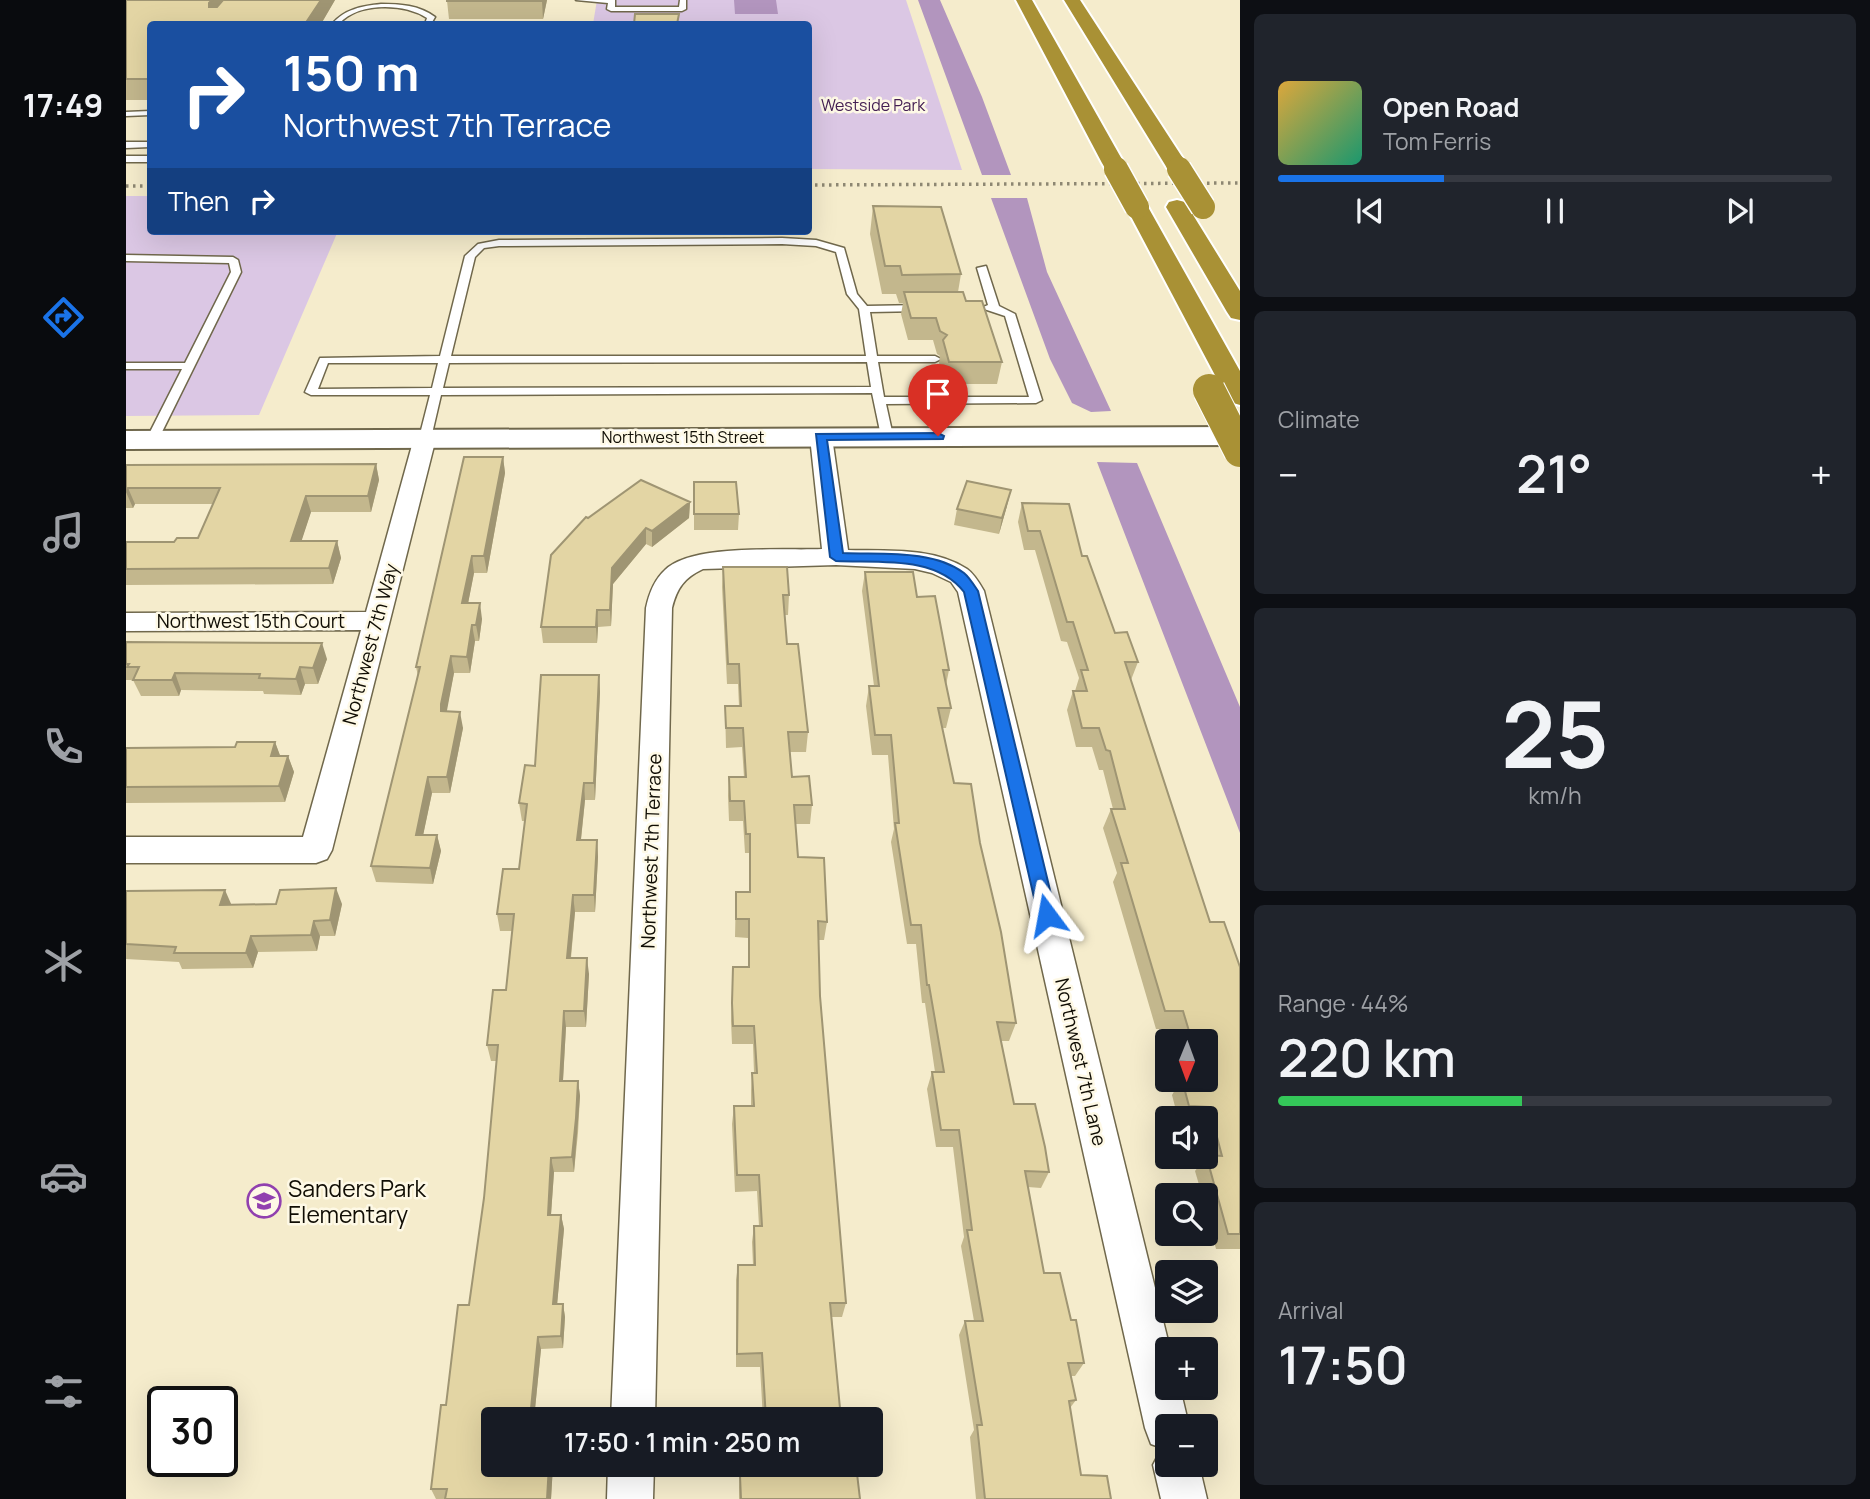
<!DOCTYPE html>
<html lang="en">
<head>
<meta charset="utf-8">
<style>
  body { margin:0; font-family:Manrope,sans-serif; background:#20242c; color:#f1f3f6; height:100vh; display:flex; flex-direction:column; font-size:26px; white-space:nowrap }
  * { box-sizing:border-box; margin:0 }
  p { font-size:23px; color:#9ea1a6 }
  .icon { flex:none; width:38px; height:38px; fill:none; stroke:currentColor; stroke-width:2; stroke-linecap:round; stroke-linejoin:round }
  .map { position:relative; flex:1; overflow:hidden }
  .drawer { display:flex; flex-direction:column; gap:14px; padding:14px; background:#0d0f14; width:630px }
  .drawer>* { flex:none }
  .hud { position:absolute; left:21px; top:21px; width:665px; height:214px; border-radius:7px; box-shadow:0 7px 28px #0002; background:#1a4fa0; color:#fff; overflow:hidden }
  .needle { width:46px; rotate:181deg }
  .controls { position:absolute; left:1029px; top:1029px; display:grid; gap:14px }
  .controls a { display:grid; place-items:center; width:63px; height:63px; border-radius:7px; background:#171b24; box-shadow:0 7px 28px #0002; font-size:35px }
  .speed { position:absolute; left:21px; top:1386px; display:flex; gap:14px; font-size:35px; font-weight:700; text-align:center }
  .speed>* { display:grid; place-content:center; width:91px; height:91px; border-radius:50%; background:#171b24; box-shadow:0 7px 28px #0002; line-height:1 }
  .speed .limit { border:4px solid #111; border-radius:10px; background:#fff; color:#111 }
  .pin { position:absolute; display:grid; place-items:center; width:60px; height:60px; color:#fff; margin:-72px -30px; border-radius:50% 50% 50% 0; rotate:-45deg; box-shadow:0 0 7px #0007 }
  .pin .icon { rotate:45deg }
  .me { position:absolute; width:77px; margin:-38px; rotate:347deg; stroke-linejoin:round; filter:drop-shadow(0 0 5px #0008) }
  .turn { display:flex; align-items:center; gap:24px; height:147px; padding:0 21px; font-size:32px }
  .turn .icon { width:91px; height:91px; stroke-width:2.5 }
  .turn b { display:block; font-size:49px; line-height:60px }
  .then { display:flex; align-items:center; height:66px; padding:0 21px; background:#0003; gap:14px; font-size:26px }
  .big { font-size:52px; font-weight:600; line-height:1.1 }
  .drawer .widget { flex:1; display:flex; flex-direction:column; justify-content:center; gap:10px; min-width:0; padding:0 24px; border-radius:10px; background:#20242c }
  .drawer .dial { align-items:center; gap:0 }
  .dial b { font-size:91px; line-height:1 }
  .song { display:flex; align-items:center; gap:21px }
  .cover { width:84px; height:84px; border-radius:10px; background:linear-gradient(135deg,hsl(40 70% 55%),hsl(160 70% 35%)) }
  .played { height:7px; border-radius:4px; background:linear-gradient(90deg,#1a73e8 30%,#363941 30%) }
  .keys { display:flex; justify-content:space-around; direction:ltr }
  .heat { display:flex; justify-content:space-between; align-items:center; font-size:38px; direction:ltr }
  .charge { height:10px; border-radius:5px; background:linear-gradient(90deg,#34c759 44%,#363941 0) }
  .trip { position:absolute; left:355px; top:1407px; width:402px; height:70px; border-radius:7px; background:#171b24; box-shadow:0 7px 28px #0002; font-weight:600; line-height:70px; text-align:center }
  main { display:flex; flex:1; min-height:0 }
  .dock { display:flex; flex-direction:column; width:126px; justify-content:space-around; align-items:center; background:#090b0e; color:#9ea1a6 }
  .dock .icon { width:49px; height:49px }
  .dock .active { color:#1a73e8 }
  .dock b { font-size:32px; color:#f1f3f6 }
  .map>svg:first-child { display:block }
  .green { fill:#dbc7e4 }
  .water { fill:#b295be }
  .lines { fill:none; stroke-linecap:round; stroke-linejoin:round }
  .service-casing { stroke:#70684c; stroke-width:3 }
  .minor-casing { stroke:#70684c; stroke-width:3 }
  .tertiary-casing { stroke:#70684c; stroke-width:4 }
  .motorway-casing { stroke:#fff; stroke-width:4 }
  .service { fill:#fff; fill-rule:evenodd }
  .minor { fill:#fff; fill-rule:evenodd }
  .tertiary { fill:#fff; fill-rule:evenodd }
  .motorway { fill:#a99135; fill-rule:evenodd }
  .rail { stroke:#8d8772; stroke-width:3.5; stroke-dasharray:2.5 4.5; stroke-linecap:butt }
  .motorway-bridge-far2-casing { stroke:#fff; stroke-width:21; stroke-linecap:butt }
  .motorway-bridge-far1-casing { stroke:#fff; stroke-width:27; stroke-linecap:butt }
  .motorway-bridge-casing { stroke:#fff; stroke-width:34; stroke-linecap:butt }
  .motorway-bridge-far2 { stroke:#a99135; stroke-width:19 }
  .motorway-bridge-far1 { stroke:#a99135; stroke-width:24 }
  .motorway-bridge { stroke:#a99135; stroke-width:32 }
  .wall { fill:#c3b78d }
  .shaded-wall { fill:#9f9573 }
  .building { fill:#e3d5a4; stroke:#9f9573; stroke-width:2 }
  .route { fill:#1a73e8; stroke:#114b97; stroke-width:2 }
  .labels { text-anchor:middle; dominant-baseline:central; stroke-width:5; stroke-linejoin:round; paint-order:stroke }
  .far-park-label { font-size:16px; fill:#452054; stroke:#fef9e6 }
  .far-street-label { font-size:16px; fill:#100d04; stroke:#fef9e6 }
  .street-label { font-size:19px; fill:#100d04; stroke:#fef9e6 }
  .near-poi-label { font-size:23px; fill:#100d04; stroke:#fef9e6; text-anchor:start }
</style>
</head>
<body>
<main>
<nav class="dock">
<b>17:49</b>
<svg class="icon active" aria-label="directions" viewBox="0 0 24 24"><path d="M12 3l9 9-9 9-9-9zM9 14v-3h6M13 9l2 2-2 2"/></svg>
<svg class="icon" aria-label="music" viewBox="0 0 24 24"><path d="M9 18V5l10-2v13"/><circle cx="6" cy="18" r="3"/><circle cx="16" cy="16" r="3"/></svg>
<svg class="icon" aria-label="phone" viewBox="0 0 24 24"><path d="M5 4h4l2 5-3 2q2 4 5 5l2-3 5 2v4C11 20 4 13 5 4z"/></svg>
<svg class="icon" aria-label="climate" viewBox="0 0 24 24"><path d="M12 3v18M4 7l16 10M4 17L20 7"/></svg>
<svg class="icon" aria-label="car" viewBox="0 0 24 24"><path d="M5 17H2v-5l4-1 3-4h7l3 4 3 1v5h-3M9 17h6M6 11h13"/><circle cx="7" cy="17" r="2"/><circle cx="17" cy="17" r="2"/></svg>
<svg class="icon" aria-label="filters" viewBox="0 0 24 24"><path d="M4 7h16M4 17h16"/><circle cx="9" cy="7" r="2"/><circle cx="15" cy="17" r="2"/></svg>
</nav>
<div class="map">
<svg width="1114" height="1499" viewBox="0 0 1114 1499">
  <rect width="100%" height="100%" fill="#f5eccc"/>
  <path class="green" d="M471,0H780L836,170L683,169L682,24H467Z
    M0,196H24V231H212L133,415L0,416Z"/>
  <path class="water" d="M608,0H650L652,14H609Z
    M792,0H814L856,97L885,175H856Z
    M865,198H901L921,272L985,411L965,412L946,403L924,359Z
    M971,462L1011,463L1114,707V833Z"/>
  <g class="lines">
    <defs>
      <path id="service" d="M450,0H489V7H553L554,0H560V9L556,11H485L481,9L482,3Z
        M255,4C274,4 293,5 309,17L305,24H299L301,18C278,3 232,2 213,24H206C219,9 236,6 255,4Z
        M24,111V115L0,116V112Z
        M0,142H24V147L0,148Z
        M0,156H24V162H0Z
        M656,238L690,240L718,248L731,294L741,306L796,305L801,308L796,311L744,312L751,356H809L815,359L809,362H752L758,397H903L879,316L855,308L862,305L851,268L860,266L873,306L889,314L916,400L910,403L760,404L767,436L761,440L755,436L746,393L315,395L305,438L299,442L293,438L304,395H185L179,392L194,358L314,356L339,256L352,244L373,240ZM656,244L690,246L710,252L721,294L733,309L740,356H325L349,257L358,248L373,246ZM741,362L745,387L317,388L323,363ZM202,363H312L306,388L192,389Z
        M0,255L107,257L112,260L115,272L32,440L26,444L20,440L56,369H0V363H59L105,272L103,263L0,261Z"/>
      <path id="minor" d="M695,430L703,432L706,437L722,550C760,551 808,547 841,569C848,574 854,584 858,591L1044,1349H1041V1388H1054L1063,1426H1041V1465H1073L1081,1499H1035L1027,1465L1036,1448L1025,1444L1019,1428L832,592L825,582L806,573L789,569L710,565L577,569C558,578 551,588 546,608L529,1419H485L520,608C523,594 528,580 539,570C566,543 657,551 696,549L684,437L687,432Z
        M299,431L307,433L310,438L206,850L201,859L190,863H0V837H177L235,630L0,631V613L240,612L288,438L291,433Z
        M482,1465H528L527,1499H481Z"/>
      <path id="tertiary" d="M1114,427V445L0,449V431Z"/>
      <path id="motorway" d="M890,0H906L998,163L995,168H979L976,163Z
        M938,0H954L1060,163L1057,168H1041Z
        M1011,200L1019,202L1022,207L1114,371V405L1104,402L1100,396L1000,207L1003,202Z
        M1051,200L1059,202L1114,291V320L1105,318L1101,312L1040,207L1043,202Z"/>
    </defs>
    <use href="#service" class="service-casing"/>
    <use href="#minor" class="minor-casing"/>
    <use href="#tertiary" class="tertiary-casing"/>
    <use href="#motorway" class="motorway-casing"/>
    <use href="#service" class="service"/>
    <use href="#minor" class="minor"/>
    <use href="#tertiary" class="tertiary"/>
    <use href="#motorway" class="motorway"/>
    <path class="rail" d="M682,185L1114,183
      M0,186H24"/>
    <defs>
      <path id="motorway-bridge-far2" d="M987,163L991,171
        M1049,163L1054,171"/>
      <path id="motorway-bridge-far1" d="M990,169L1011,207
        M1053,169L1077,207"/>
      <path id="motorway-bridge" d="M1083,390L1114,451"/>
    </defs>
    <use href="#motorway-bridge-far2" class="motorway-bridge-far2-casing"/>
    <use href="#motorway-bridge-far1" class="motorway-bridge-far1-casing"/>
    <use href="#motorway-bridge" class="motorway-bridge-casing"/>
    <use href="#motorway-bridge-far2" class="motorway-bridge-far2"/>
    <use href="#motorway-bridge-far1" class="motorway-bridge-far1"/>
    <use href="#motorway-bridge" class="motorway-bridge"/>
  </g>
  <path class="wall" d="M0,0H209L195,24H24V100H0Z
    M421,0L417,19H323L321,1Z
    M747,206L835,274L832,292L840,301L876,362L871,384H819L813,363L814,356L811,354L807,340H782L775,314L777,303H773L770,294H756L744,234Z
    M377,457L379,473L361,573H348L342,603L356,619L353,641H349L344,673H328L320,712L337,728L324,793H306L297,835H311L315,851L307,884L250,882L245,866L292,676L290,667Z
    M250,464L253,480L245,512H185L175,541H211L215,558L207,584L0,585V542H48L72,538L87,504H9L7,508H0V465Z
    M568,482L613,514L612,530H568Z
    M564,502L563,518L526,547L520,544L487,584L485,626L472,627L471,643H417L415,627L462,518Z
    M896,503L956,556L989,633L1012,662L1005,680L1084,922L1114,967V1249H1090L1080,1210V1195H1076L1069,1171L1080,1157V1118H1052L1046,1095L1055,1080H1080V1041H1051L1047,1029H1030L987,882L991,873L977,828L985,809H987L977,770H973L966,747H950L941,710L947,691H949L953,678L941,642L935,641L909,550H898L892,522Z
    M881,506L873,534L828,525L831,509Z
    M597,567L663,595L662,615H659L661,644L682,732L680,752H664L666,777L686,805L684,824H669L672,857L701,922L698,940H692L694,996L720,1303L716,1317H706L715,1419H637L634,1367H610V1280L612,1265H627L626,1242L628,1226H633L631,1191L609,1192L606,1124L608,1106H625V1090L626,1073H628L627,1044H606L605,1021L607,967H622V938L609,937L610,892H623V853H619L617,821H603L602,796L603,777H618L616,747L600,748L599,706H613L612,684H601L596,587Z
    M739,572L791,597L823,670L820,685L825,708L820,728H816L828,783L854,843L890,1023L883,1041H875L888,1104L923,1172L915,1188L902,1187L918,1273L945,1320L958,1363L949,1376H945L950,1400L944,1408L955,1475L985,1499H850L844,1437L848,1430L833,1335L839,1321H848L835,1246L838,1237L827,1147H810L801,1089L806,1072H809L799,1003H796L790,944H781L765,842L768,829L762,755H746L740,706L743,686H748L736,591Z
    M0,642L201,659L192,684H179L175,695L138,694L137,691L55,690L53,696H15L7,680H0Z
    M473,675L474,692L469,800H459L455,840H471L472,857L469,912H449L445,958L463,974L460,1027H440L437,1081H452L454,1096L452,1133L448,1172H428L425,1215H435L438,1229L431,1304H437L439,1317L437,1348L415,1349L408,1419H368V1465H427L425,1499H310L305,1489L320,1405L343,1305L358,1198L371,1061H365L361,1045L380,990L386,931H374L371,914L393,869L399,821H396L393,803L409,766Z
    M149,742L154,756H162L168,772L159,802L0,803V748L109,747Z
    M0,891L105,904H216L209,936H194L191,951L132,952L127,968L56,969L53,962L0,959Z
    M636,1465H730L734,1499H613V1487L614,1476L636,1475Z"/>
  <path class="shaded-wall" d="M86,0H104L88,22L83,3Z
    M195,0H209L195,24H179Z
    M416,0H421L417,19L416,1Z
    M377,457L379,473L361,573L358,556Z
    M250,464L253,480L245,512L242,496Z
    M2,488L9,504L7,508L0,492Z
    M885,490L881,506L873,534L876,518Z
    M180,496L185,512L170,558L165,541Z
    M564,502L563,518L526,547V531Z
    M520,528V544L487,584L485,626L484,610L486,568Z
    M211,541L215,558L207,584L203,568Z
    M346,556L348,573L339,619L336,603Z
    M354,603L356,619L353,641L350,625Z
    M471,610L472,627L471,643L470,627Z
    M346,625L349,641L344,673L341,657Z
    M196,643L201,659L192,684L187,668Z
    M325,656L328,673L319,721L315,711V704Z
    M174,667L179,684L175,695L170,679Z
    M49,673L55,690L53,696L46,680Z
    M473,675L474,692L469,800L468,783Z
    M334,712L337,728L324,793L321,777Z
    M149,742L155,758L145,756Z
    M162,756L168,772L159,802L153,786Z
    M302,777L306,793L294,850L290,835Z
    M458,783L459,800L453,857L451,840Z
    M311,835L315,851L307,884L304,868Z
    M471,840L472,857L469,912L468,895Z
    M210,888L216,904L209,936L204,920Z
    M99,890L106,906L94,905Z
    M447,895L449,912L443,974L441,958Z
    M188,921L194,936L191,951L185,935Z
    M125,936L132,952L127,968L120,953Z
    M461,958L463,974L460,1027L458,1011Z
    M438,1011L440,1027L436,1097L434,1081Z
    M452,1081L454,1096L448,1172L446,1157Z
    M425,1158L428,1172L424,1228L422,1215Z
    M435,1215L438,1229L430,1317L427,1304Z
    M437,1304L439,1317L437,1348L435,1336Z
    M412,1337L415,1349L408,1419H404Z
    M423,1465H427L425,1499H421Z"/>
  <path class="building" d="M0,0H86L83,3V7H91L97,0H195L179,24H24V79H0Z
    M321,0H416V1H321Z
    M509,14H553L551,24H508Z
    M747,206L815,207L835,274L776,275L774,266H759Z
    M778,292H837L840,301H856L876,362H823L817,340L821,335L814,331L810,318H785Z
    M338,457H377L358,556H346L336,603H354L350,625H346L341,657L325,656L315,704V711L334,712L321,777H302L290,835H311L304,868L245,866L294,667H290Z
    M250,464L242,496H180L165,541H211L203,568L0,569V542H48L51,538H72L94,488H2L0,492V465Z
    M515,480L564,502L526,531L520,528L486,568L484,610H471L470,627H415L425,555L460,517L462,518Z
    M841,481L885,490L876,518L831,509Z
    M568,482H610L613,514H568Z
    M896,503L943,504L956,556H961L989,633L1001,632L1012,662H999L1084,922H1098L1114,967V1234H1102L1080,1155L1096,1156L1083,1107L1063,1106L1056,1080H1080V1041H1066L1057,1011H1039L995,863H1002L985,809H999L984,751L980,750L973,728H956L947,691H961L955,670H962L947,622H941L914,531H902Z
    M597,567H661L663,595H657L661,644H672L682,732H662L666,777L683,776L686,805H668L672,857L698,858L701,922L692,921L694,996L720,1303H704L715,1419H640L636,1353L611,1354L612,1265H629L628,1226H636L633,1175H611L608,1106H628L626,1073H631L628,1026H607L606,1003L607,967H623V919H610V892H624V834H620L618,801H604L603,777H620L617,728H600L599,706H615L613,664H602Z
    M739,572H787L791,597L809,596L823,670H817L825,708H812L828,783L845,784L854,843L875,932L890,1023L871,1022L888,1104H909L919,1147L923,1172L899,1171L918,1273H934L945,1320H950L958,1363H942L950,1400L943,1401L955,1475L981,1476L985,1499H859L851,1425H856L839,1321H857L841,1230H846L833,1130H815L806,1072H818L803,985H801L795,925H785L769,823H773L765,735H749L743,686H753Z
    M0,642L196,643L187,668L174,667L170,679L133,678L134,674L49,673L46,680H7L13,667H1L3,664H0Z
    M415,675H473L468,783H458L451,840H471L468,895H447L441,958H461L458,1011H438L434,1081H452L450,1118L446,1157L425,1158L422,1215H435L427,1304H437L435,1336L412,1337L404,1419H368V1465H423L421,1499H319L321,1489H305L315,1405H320L332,1305H343L358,1198L372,1045H361L367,990H380L388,914H371L377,869H393L401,804L393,803L399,765L409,766Z
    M111,742H149L145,756H162L153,786L0,787V748L109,747Z
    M210,888L204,920L188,921L185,935L125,936L120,953H48L50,947L0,944V891L99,890L94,905L150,904L154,890Z
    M638,1465H730L734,1499H615L614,1476L639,1475Z"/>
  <path class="route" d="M812,433L818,436L817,439L701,440L717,553C754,555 806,549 838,573C843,577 848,585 852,591L930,915L927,920L921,922L914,920L912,915L838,592C810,555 752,563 710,561L704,557L690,434Z"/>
  <defs>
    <symbol id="school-ring" viewBox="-11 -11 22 22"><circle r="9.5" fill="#fef9e6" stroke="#9140af" stroke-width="1.5"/><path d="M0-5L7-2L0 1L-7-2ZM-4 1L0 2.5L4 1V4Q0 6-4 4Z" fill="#9140af"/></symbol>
  </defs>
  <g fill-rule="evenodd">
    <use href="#school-ring" x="119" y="1182" width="38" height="38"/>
  </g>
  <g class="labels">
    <g class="far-park-label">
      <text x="747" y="105">Westside Park</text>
    </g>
    <g class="far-street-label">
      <text x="557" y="437">Northwest 15th Street</text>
    </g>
    <g class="street-label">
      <text x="125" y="621">Northwest 15th Court</text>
      <text transform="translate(244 644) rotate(-75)">Northwest 7th Way</text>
      <text transform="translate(525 851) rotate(-88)">Northwest 7th Terrace</text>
      <text transform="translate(955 1062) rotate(77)">Northwest 7th Lane</text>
    </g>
    <g class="near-poi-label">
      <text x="162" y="1188">Sanders Park<tspan x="162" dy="26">Elementary</tspan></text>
    </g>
  </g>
</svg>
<div class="controls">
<a><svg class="needle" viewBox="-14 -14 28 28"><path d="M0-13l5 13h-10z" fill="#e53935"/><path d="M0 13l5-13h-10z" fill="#9ea1a6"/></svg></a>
<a><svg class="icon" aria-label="sound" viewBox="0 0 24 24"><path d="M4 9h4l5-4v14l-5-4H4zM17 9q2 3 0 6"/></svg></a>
<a><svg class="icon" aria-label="search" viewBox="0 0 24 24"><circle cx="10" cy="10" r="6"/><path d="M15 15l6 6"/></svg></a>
<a><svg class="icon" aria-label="layers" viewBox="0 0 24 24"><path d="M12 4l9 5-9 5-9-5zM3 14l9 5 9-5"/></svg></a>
<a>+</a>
<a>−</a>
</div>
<div class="speed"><div class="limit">30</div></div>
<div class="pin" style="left:812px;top:436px;background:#d93025"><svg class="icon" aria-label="arrive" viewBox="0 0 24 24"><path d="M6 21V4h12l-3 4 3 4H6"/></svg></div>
<svg class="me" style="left:921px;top:915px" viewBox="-20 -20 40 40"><path d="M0-17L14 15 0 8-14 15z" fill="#1a73e8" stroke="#fff" stroke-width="4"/></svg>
<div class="trip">17:50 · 1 min · 250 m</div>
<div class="hud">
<div class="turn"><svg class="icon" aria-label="right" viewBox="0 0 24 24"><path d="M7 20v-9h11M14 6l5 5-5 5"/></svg><div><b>150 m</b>Northwest 7th Terrace</div></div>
<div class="then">Then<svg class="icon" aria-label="right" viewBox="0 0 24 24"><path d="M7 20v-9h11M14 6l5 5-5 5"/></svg></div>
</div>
</div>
<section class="drawer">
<div class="widget">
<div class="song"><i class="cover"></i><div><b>Open Road</b><p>Tom Ferris</p></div></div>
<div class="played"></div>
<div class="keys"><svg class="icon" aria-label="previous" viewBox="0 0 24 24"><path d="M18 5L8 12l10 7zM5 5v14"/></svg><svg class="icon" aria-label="pause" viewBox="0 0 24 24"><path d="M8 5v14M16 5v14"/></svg><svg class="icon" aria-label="next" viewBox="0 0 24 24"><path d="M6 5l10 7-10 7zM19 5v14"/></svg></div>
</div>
<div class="widget"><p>Climate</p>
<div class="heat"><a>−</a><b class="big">21°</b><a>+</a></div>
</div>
<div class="widget dial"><b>25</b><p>km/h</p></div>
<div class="widget"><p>Range · 44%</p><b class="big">220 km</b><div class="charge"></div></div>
<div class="widget"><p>Arrival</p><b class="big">17:50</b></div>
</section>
</main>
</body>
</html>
